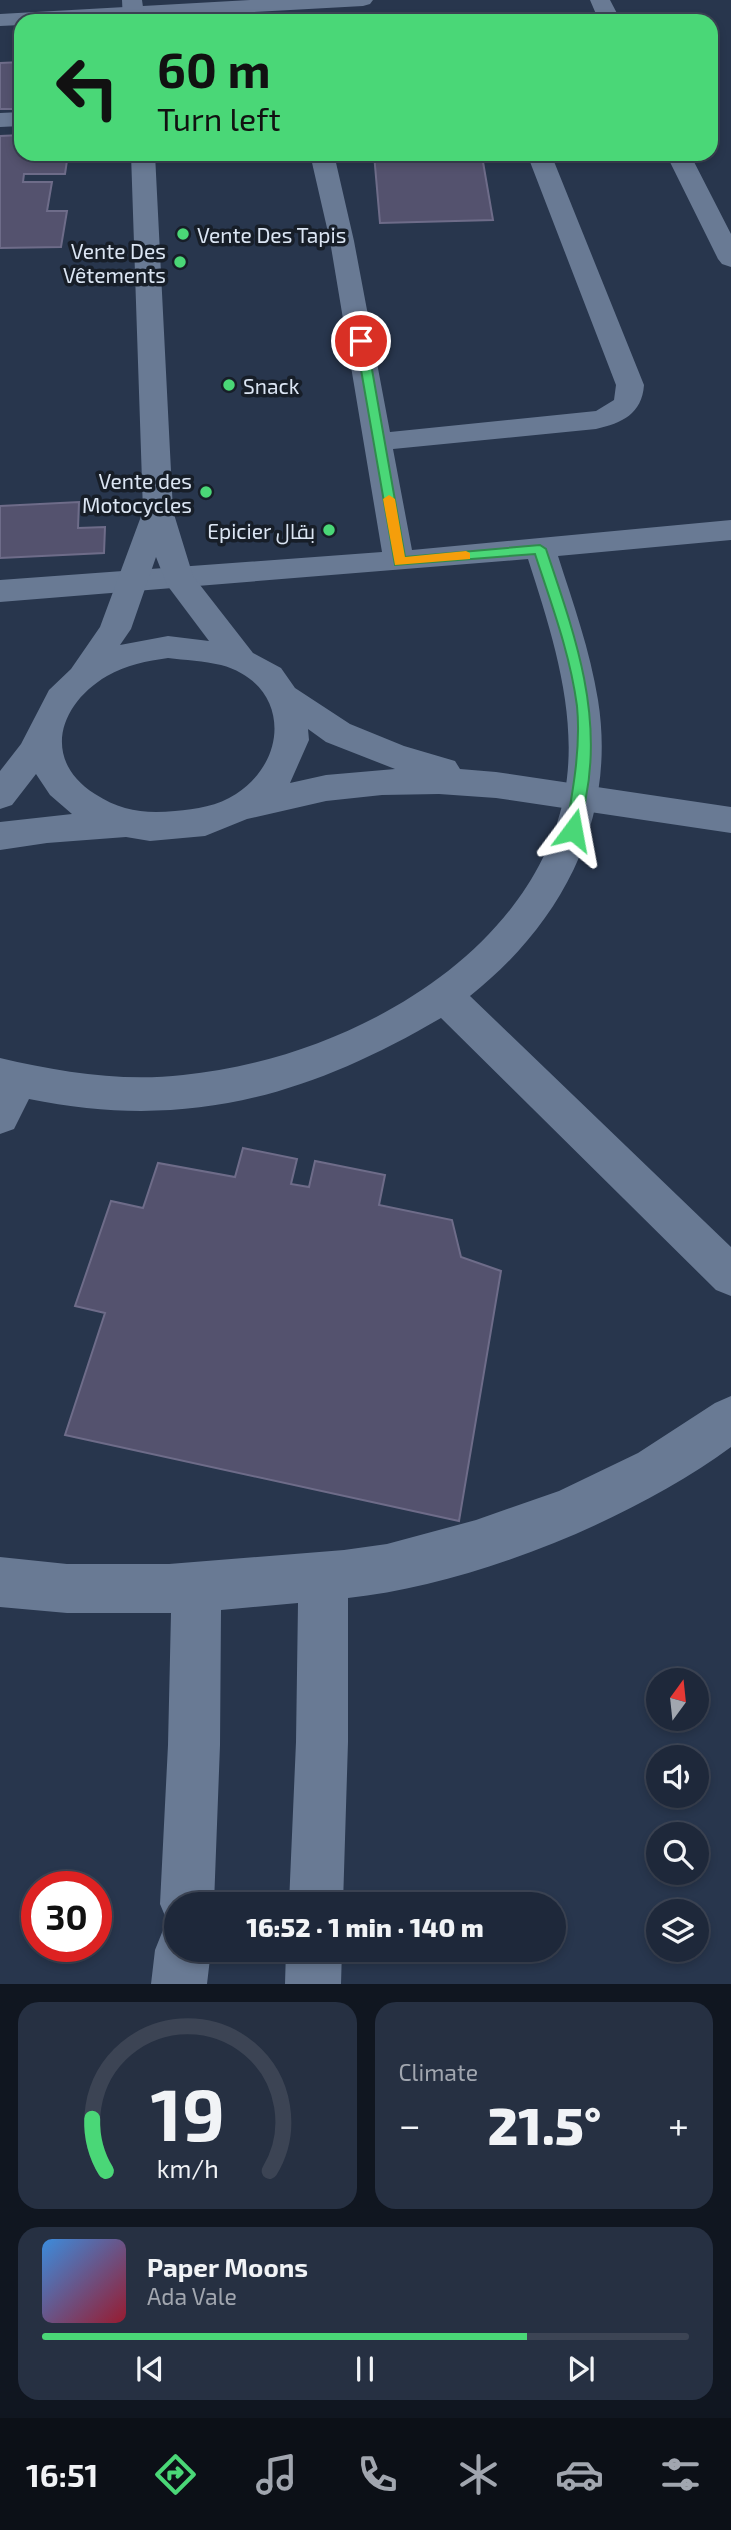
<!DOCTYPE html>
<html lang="en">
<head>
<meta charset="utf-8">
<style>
  body { margin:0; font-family:"Exo 2",Cairo,sans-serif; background:#263042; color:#f1f3f6; height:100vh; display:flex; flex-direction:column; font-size:26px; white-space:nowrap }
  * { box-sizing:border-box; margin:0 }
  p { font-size:23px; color:#a1a6af }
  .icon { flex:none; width:38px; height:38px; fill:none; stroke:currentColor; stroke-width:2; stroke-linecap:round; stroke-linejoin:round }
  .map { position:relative; height:1984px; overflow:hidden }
  .details { display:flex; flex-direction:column; gap:18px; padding:18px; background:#101620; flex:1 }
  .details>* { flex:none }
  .banner { position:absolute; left:14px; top:14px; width:704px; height:147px; border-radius:21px; box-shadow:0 4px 10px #0003,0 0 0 2px #3c4454; background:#4ad777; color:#111; overflow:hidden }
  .needle { width:46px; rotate:15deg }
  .tools { position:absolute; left:646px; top:1668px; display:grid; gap:14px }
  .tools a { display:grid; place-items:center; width:63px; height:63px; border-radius:50%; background:#1e283a; box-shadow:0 4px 10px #0003,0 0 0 2px #3c4454; font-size:35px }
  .speed { position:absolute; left:21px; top:1871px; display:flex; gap:14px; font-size:35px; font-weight:700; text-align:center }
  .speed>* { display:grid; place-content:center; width:91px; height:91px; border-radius:50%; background:#1e283a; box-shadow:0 4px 10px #0003,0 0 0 2px #3c4454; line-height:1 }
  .speed .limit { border:10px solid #d22; background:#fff; color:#111 }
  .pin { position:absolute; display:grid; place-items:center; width:60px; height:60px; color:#fff; margin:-30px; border:4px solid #fff; border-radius:50%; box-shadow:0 2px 7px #0007 }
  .me { position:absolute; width:77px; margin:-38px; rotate:13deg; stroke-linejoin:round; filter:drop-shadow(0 0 5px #0008) }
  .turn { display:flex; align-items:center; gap:24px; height:147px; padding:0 28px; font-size:32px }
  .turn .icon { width:91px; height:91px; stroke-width:2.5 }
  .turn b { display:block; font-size:49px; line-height:60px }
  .big { font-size:52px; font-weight:800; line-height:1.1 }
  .details .tile { flex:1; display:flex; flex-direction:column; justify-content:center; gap:10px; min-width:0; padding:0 24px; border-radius:21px; background:#263042 }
  .details .dial { align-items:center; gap:0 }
  .dial svg { height:182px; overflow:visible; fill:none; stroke:#3c4454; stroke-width:7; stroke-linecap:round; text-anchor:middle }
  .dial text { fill:#f1f3f6; stroke:none }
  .song { display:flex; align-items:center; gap:21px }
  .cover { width:84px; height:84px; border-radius:10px; background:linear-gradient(135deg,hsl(210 70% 55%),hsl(350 70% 35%)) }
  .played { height:7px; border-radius:4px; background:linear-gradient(90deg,#4ad777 75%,#3c4454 75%) }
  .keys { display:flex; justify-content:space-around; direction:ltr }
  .heat { display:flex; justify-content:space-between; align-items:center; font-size:38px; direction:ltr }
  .details .tiles { flex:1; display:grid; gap:18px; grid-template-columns:1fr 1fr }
  .tile:last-child { grid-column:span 2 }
  .trip { position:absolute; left:164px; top:1892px; width:402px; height:70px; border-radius:35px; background:#1e283a; box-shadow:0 4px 10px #0003,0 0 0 2px #3c4454; font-weight:800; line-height:70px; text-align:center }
  .tabs { display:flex; height:112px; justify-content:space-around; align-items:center; background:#0c1017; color:#a1a6af }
  .tabs .icon { width:49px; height:49px }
  .tabs .current { color:#4ad777 }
  .tabs b { font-size:32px; color:#f1f3f6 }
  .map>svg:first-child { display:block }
  .building { fill:#54526e; stroke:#6e6c89; stroke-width:2 }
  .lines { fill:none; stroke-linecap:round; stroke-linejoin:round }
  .street { fill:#697a94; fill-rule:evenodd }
  .secondary { fill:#697a94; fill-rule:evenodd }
  .route { fill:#4ad777; stroke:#308c4d; stroke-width:2 }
  .slow { fill:#f59e0b }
  .poi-dot { fill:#4ad777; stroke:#171e28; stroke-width:2.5 }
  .labels { text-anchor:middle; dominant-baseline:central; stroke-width:7; stroke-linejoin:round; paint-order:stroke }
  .far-poi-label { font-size:21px; fill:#dbe5f3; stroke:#171e28; text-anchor:end }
</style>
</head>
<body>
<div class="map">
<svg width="731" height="1984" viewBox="0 0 731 1984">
  <rect width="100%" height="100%" fill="#28364d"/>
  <path class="building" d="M21,62V109H0V63Z
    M21,135V154H68L65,174H24L23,182H52L47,211H67L61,247L0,248V136Z
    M374,154L482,156L493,220L380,223Z
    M79,502L78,528L105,527L104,553L0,558V506Z
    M243,1148L297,1159L291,1184L309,1187L315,1161L385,1175L379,1205L452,1220L461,1257L501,1271L459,1521L65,1435L105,1313L75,1306L111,1201L143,1208L158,1163L235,1177Z"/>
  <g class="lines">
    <path class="street" d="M250,0H373L370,4L363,6L96,21H21V25L0,26V14Z
      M590,0H610L621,21H599Z
      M21,112V126L0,127V113Z
      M310,154H334L354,241L390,432L596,411L614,400L616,385L527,154H551L644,385C642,414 622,423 596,429L393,449L412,550L731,520V540L558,556C573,603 590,650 598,700C617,819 562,923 470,996L731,1247V1296L716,1290L441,1018C306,1097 185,1131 29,1099L14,1129L0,1134V1058C59,1072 122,1082 183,1075C338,1060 529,962 564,797C580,717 552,634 528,559L0,602V580L382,552L330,241Z
      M666,154H690L731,234V267L722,264L718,259Z
      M731,1396V1447C630,1521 472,1585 348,1598V1742L343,1904H289L296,1742L298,1603L221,1610L220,1745L214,1904H177V1950H211L207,1984H151L155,1950L163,1930L174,1926L168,1923L160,1904L168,1745L171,1613H67L0,1607V1557L67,1564H169L344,1550L387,1544L476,1520L559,1491L638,1453L715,1403Z
      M286,1950H342L341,1984H285Z"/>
    <path class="secondary" d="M122,0H142L145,21H123Z
      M131,154H155L173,511L193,576L253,653L281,668L295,688L350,724L404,746L455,761L460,769L496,772L731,807V833L496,798L439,794L382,795L326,801L247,819L205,836L150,841L126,837L47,843L0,850V822L72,814L50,795L36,774L12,805L0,809V771L21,744L49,690L71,669L100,627L143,511ZM156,557L167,585L209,641L168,636L120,645L131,629ZM168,658C185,660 204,661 221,665C288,683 291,758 236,794C218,806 196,809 175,811C145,814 121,811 95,794C41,760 59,704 107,676C126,665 147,661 168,658ZM308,729L326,742L395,769L326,775L290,783L309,740Z"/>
  </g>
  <path class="route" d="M361,338L367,341L405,557L540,545L546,549C573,630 603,710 586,797C584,809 583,823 578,834H568L566,830C573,790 581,747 577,706C570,653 551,603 535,554L395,565L356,341Z"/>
  <path class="slow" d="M389,495L395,499L405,557L466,551L470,553V559L395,565L383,499Z"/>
  <g class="poi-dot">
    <circle cx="183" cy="234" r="7"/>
    <circle cx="180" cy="262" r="7"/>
    <circle cx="229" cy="385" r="7"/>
    <circle cx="206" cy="492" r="7"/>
    <circle cx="329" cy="530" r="7"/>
  </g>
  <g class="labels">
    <g class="far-poi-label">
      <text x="197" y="234" text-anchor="start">Vente Des Tapis</text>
      <text x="166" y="250">Vente Des<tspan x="166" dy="24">Vêtements</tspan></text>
      <text x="243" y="385" text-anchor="start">Snack</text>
      <text x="192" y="480">Vente des<tspan x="192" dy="24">Motocycles</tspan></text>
      <text x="315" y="530">Epicier بقال</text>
    </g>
  </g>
</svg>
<div class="tools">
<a><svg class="needle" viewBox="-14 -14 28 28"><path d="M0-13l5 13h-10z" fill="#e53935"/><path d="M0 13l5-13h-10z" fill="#a1a6af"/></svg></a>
<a><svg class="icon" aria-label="sound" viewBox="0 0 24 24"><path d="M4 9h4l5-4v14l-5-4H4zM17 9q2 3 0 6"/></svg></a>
<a><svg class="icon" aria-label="search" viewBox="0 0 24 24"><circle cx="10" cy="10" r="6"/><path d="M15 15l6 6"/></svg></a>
<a><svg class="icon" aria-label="layers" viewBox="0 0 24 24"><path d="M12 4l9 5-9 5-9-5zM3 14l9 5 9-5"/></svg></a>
</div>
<div class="speed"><div class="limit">30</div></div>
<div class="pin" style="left:361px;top:341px;background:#d93025"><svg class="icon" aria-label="arrive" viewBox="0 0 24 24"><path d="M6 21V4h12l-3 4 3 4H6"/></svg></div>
<svg class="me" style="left:573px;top:830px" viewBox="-20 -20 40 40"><path d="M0-17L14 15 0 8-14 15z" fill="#4ad777" stroke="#fff" stroke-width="4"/></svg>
<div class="trip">16:52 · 1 min · 140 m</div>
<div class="banner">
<div class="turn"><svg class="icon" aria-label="left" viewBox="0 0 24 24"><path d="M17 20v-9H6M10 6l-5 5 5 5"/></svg><div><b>60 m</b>Turn left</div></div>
</div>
</div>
<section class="details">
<div class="tiles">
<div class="tile dial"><svg viewBox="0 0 100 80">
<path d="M14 69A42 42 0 1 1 86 69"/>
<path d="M14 69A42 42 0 0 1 8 46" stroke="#4ad777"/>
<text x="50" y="56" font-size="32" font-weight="700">19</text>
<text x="50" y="72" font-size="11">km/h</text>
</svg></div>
<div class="tile"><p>Climate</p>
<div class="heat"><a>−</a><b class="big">21.5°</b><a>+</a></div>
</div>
<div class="tile">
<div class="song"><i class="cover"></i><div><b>Paper Moons</b><p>Ada Vale</p></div></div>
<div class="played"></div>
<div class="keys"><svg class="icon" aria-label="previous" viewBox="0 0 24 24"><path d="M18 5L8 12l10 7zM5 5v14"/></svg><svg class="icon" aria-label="pause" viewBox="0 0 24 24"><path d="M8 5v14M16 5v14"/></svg><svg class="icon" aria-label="next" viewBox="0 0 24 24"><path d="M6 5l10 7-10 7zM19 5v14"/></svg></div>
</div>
</div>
</section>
<nav class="tabs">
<b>16:51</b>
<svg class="icon current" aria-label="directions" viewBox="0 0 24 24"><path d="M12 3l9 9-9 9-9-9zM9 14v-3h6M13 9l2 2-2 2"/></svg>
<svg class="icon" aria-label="music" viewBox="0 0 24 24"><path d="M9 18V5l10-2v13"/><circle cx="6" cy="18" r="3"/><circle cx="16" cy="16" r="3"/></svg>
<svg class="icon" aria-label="phone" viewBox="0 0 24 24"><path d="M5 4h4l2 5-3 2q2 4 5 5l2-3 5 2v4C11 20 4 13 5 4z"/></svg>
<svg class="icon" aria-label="climate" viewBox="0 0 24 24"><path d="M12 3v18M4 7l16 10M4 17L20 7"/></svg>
<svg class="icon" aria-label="car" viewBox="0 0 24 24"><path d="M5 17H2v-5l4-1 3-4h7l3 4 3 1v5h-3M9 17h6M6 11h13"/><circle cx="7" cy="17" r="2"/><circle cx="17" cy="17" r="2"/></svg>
<svg class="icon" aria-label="filters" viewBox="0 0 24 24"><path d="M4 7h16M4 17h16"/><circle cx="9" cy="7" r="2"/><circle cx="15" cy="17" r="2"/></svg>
</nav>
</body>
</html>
